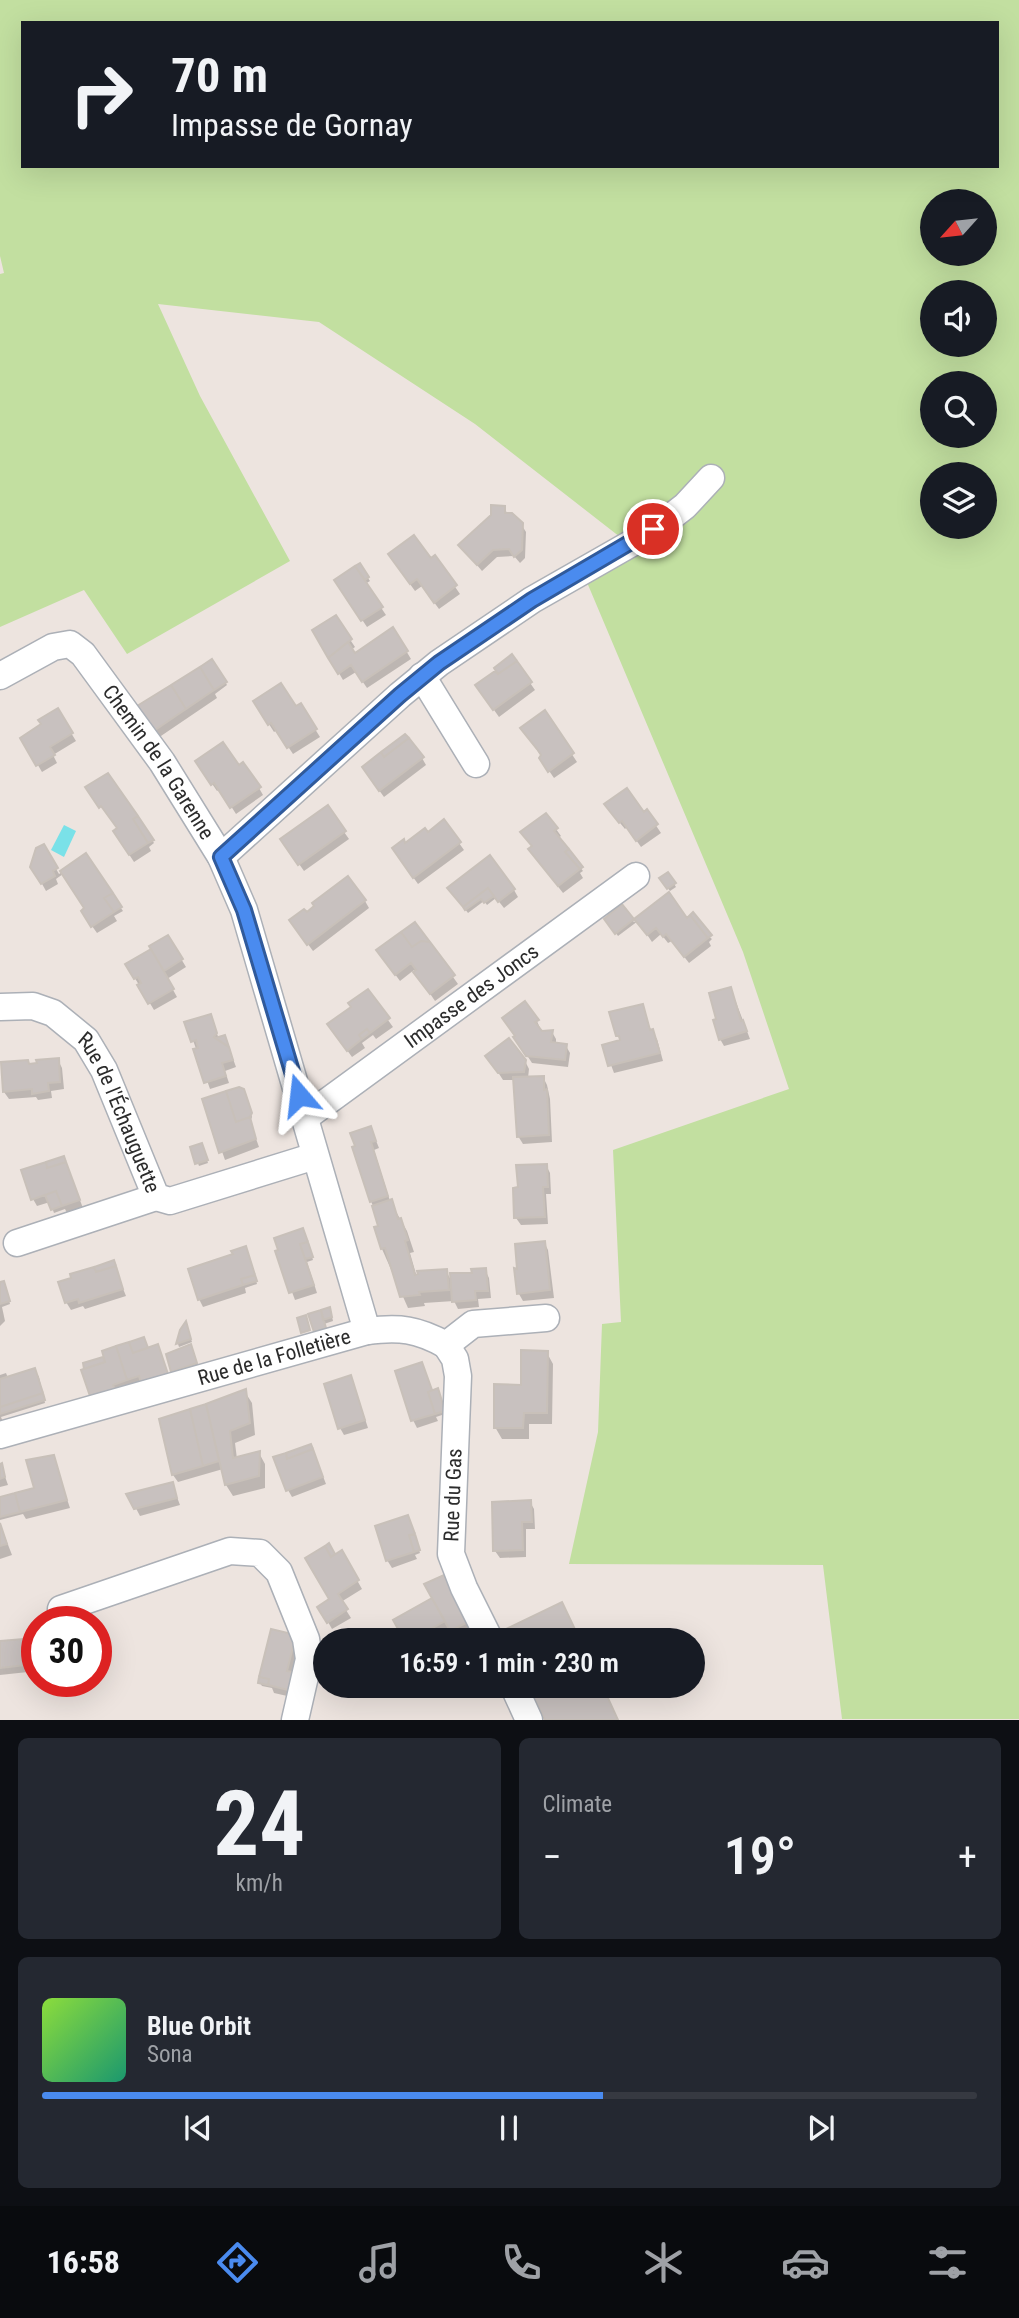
<!DOCTYPE html>
<html lang="en">
<head>
<meta charset="utf-8">
<style>
  body { margin:0; font-family:"Roboto Condensed",sans-serif; background:#242831; color:#f1f3f6; height:100vh; display:flex; flex-direction:column; font-size:26px; white-space:nowrap }
  * { box-sizing:border-box; margin:0 }
  p { font-size:23px; color:#9ea1a6 }
  .icon { flex:none; width:38px; height:38px; fill:none; stroke:currentColor; stroke-width:2; stroke-linecap:round; stroke-linejoin:round }
  .map { position:relative; height:1720px; overflow:hidden }
  .side { display:flex; flex-direction:column; gap:18px; padding:18px; background:#0d0f14; flex:1 }
  .side>* { flex:none }
  .top-card { position:absolute; left:21px; top:21px; width:978px; height:147px; border-radius:0px; box-shadow:0 7px 28px #0002; background:#171b24; color:#f1f3f6; overflow:hidden }
  .needle { width:46px; rotate:243deg }
  .buttons { position:absolute; left:920px; top:189px; display:grid; gap:14px }
  .buttons a { display:grid; place-items:center; width:77px; height:77px; border-radius:50%; background:#171b24; box-shadow:0 7px 28px #0002; font-size:35px }
  .speed { position:absolute; left:21px; top:1606px; display:flex; gap:14px; font-size:35px; font-weight:700; text-align:center }
  .speed>* { display:grid; place-content:center; width:91px; height:91px; border-radius:50%; background:#171b24; box-shadow:0 7px 28px #0002; line-height:1 }
  .speed .limit { border:10px solid #d22; background:#fff; color:#111 }
  .pin { position:absolute; display:grid; place-items:center; width:60px; height:60px; color:#fff; margin:-30px; border:4px solid #fff; border-radius:50%; box-shadow:0 2px 7px #0007 }
  .me { position:absolute; width:77px; margin:-38px; rotate:343deg; stroke-linejoin:round; filter:drop-shadow(0 0 5px #0008) }
  .turn { display:flex; align-items:center; gap:24px; height:147px; padding:0 35px; font-size:32px }
  .turn .icon { width:91px; height:91px; stroke-width:2.5 }
  .turn b { display:block; font-size:49px; line-height:60px }
  .big { font-size:52px; font-weight:600; line-height:1.1 }
  .side .tile { flex:1; display:flex; flex-direction:column; justify-content:center; gap:10px; min-width:0; padding:0 24px; border-radius:10px; background:#242831 }
  .side .dial { align-items:center; gap:0 }
  .dial b { font-size:91px; line-height:1 }
  .song { display:flex; align-items:center; gap:21px }
  .cover { width:84px; height:84px; border-radius:10px; background:linear-gradient(135deg,hsl(90 70% 55%),hsl(160 70% 35%)) }
  .played { height:7px; border-radius:4px; background:linear-gradient(90deg,#4a8bef 60%,#363941 60%) }
  .keys { display:flex; justify-content:space-around; direction:ltr }
  .heat { display:flex; justify-content:space-between; align-items:center; font-size:38px; direction:ltr }
  .side .tiles { flex:1; display:grid; gap:18px; grid-template-columns:1fr 1fr }
  .tile:last-child { grid-column:span 2 }
  .trip { position:absolute; left:313px; top:1628px; width:392px; height:70px; border-radius:35px; background:#171b24; box-shadow:0 7px 28px #0002; font-weight:600; line-height:70px; text-align:center }
  .dock { display:flex; height:112px; justify-content:space-around; align-items:center; background:#090b0e; color:#9ea1a6 }
  .dock .icon { width:49px; height:49px }
  .dock .active { color:#4a8bef }
  .dock b { font-size:32px; color:#f1f3f6 }
  .map>svg:first-child { display:block }
  .green { fill:#c2dfa0; fill-rule:evenodd }
  .water { fill:#7ae1e8 }
  .shadow { fill:#0003 }
  .building { fill:#c8c1bf; stroke:#c8c0b9; stroke-width:2 }
  .lines { fill:none; stroke-linecap:round; stroke-linejoin:round }
  .street-casing { stroke:#acb0b7; stroke-width:29 }
  .street { stroke:#fff; stroke-width:26 }
  .route-casing { stroke:#305a9b; stroke-width:18 }
  .route { stroke:#4a8bef; stroke-width:12 }
  .labels { text-anchor:middle; dominant-baseline:central; stroke-width:7; stroke-linejoin:round; paint-order:stroke }
  .street-label { font-size:21px; fill:#2c2c2c; stroke:#fff }
</style>
</head>
<body>
<div class="map">
<svg width="1019" height="1720" viewBox="0 0 1019 1720">
  <rect width="100%" height="100%" fill="#ede4df"/>
  <path class="green" d="M0,0H1019V1719H842L823,1565L569,1564L598,1432L602,1324L621,1322L613,1150L789,1089L743,952L586,580L638,551L475,424L319,322L158,304L200,396L290,561L127,654L84,590L0,627V274L4,273L0,256ZM23,23H998V166H23ZM933,201H985V254H933ZM933,292H985V345H933ZM933,383H985V436H933ZM933,474H985V527H933Z"/>
  <path class="water" d="M64,825L76,831L64,857L51,850Z"/>
  <path class="shadow" d="M504,507L508,515L521,524L526,532L525,558L520,563L514,556L497,557L482,571L460,545Z
    M435,558L460,594L439,609L422,586L415,591L394,562L431,561Z
    M359,565L370,581L365,584L386,615L367,627L336,581Z
    M335,617L355,647L351,650L354,655L393,629L411,659L367,688L356,672L343,680L314,631Z
    M512,657L535,690L499,717L482,693L500,679Z
    M212,662L227,685L215,694L217,698L158,738L140,707Z
    M255,702L296,708L300,705L320,737L293,754L277,730L274,732Z
    M57,710L76,741L53,755L57,763L42,772L22,738L43,725Z
    M545,713L577,762L554,778L545,765L542,757L527,736Z
    M422,758L426,765L384,797L368,775Z
    M238,768L259,788L263,795L236,814L220,789L217,791L202,769Z
    M92,795L137,817L154,843L149,847L151,851L134,862L119,839L118,829Z
    M327,808L349,839L304,871L287,847Z
    M611,812L644,814L647,812L661,833L641,847L627,827L625,829Z
    M556,829L561,836L558,838L583,871L580,873L583,878L563,893L535,857L533,847Z
    M428,835L459,843L464,850L418,884L398,856L405,845Z
    M43,846L59,874L86,856L123,911L114,916L117,921L97,933L87,919L86,909L63,874L56,879L58,884L46,891L32,866Z
    M668,874L676,887L670,891L661,879Z
    M514,890L518,897L504,908L496,898L487,905L484,901L468,913L454,895Z
    M669,895L687,920L712,939L709,942L711,946L689,963L672,941L668,943L661,934L652,942L638,921L618,936L608,922L622,907L634,922Z
    M365,901L369,908L313,951L296,928L306,914Z
    M415,924L458,984L435,1001L414,970L400,981L383,958Z
    M168,937L186,967L167,979L177,997L154,1010L127,965L153,950Z
    M731,989L750,1039L724,1046L720,1039Z
    M367,991L393,1027L376,1039L373,1035L362,1043L365,1048L352,1057L334,1032Z
    M642,1006L651,1032L657,1039L663,1061L614,1073L604,1046L621,1042L618,1036Z
    M210,1016L219,1039L232,1056L236,1067L225,1071L229,1083L210,1089L187,1023Z
    M537,1021L542,1033L552,1032L556,1039V1044L566,1046L570,1053L568,1067L532,1063L508,1026Z
    M58,1060L62,1068L64,1089L51,1091L52,1098L38,1100L36,1097L9,1099L4,1092L30,1066Z
    M525,1061L529,1069L528,1078L543,1077L547,1085L550,1099L552,1142L523,1144L518,1136L515,1080H503L492,1063Z
    M245,1094L252,1117L250,1122L259,1147L225,1160L204,1100Z
    M371,1128L379,1148L374,1150L390,1201L407,1231L414,1252L410,1253L418,1281L446,1271L452,1282L485,1270L489,1278L491,1298L478,1299L479,1307L458,1309L454,1301L424,1303L425,1306L408,1308L382,1249L381,1227L371,1201Z
    M192,1148H203L208,1163L199,1166Z
    M546,1165L550,1173L551,1194H546L548,1224L521,1225L516,1218L520,1189Z
    M67,1167L83,1208L67,1213L65,1209L54,1213L50,1202L37,1206L33,1199Z
    M303,1230L313,1260L307,1262L317,1293L295,1300L277,1252Z
    M544,1242L548,1250L554,1298L523,1301L519,1294Z
    M249,1256L257,1284L245,1288L246,1293L203,1307L199,1299Z
    M116,1271L126,1296L85,1309L83,1306L71,1310L66,1302Z
    M0,1283L5,1286L10,1304L2,1307L5,1321L0,1326Z
    M331,1312L333,1321L324,1324L326,1331L317,1334L310,1316Z
    M186,1325L192,1342L179,1347L178,1344Z
    M157,1347L171,1381L96,1405L107,1366Z
    M192,1350L198,1366L175,1374L168,1355Z
    M547,1353L553,1364L552,1424H529V1439H502L495,1427Z
    M35,1370L39,1377L45,1403L1,1417L3,1422L0,1427V1375L6,1373L8,1378Z
    M425,1372L432,1392L445,1414L436,1417L438,1421L417,1428L413,1420Z
    M354,1385L368,1428L344,1435L340,1428Z
    M245,1392L252,1403L255,1435L235,1443L237,1459L259,1453L265,1464V1488L233,1496L226,1485L223,1469L178,1482L173,1475L161,1420Z
    M53,1457L70,1508L26,1519L23,1514L0,1520V1499L36,1489Z
    M316,1458L326,1484L292,1497L288,1490Z
    M1,1465L8,1485L0,1487V1466Z
    M172,1484L180,1505L140,1516L129,1495Z
    M530,1502L534,1509L535,1529H526V1557L500,1558L495,1551Z
    M407,1517L420,1553L415,1555L417,1559L392,1568L387,1560Z
    M0,1524L12,1555L0,1559Z
    M329,1546L335,1556L341,1552L362,1589L341,1602L351,1618L332,1629L320,1608L331,1600Z
    M443,1578L472,1629L456,1638L450,1627L428,1640H406L435,1599Z
    M295,1636L299,1644L293,1667H297L296,1698L274,1693L272,1688L262,1686L260,1683Z
    M22,1641L26,1649L28,1672L0,1675V1642Z"/>
  <path class="building" d="M491,505L505,506V513H512L523,523L522,550L514,557L509,549L493,550L477,565L458,545L491,515Z
    M414,535L431,558L435,555L457,585L434,603L417,579L410,584L388,554Z
    M360,563L369,577L365,580L355,566Z
    M355,566L383,607L361,621L334,580Z
    M336,615L352,639L328,658L312,630Z
    M393,627L408,651L362,682L351,665L338,674L328,658L348,642L355,653Z
    M512,654L517,661L498,674L494,668Z
    M212,659L227,682L214,690L200,667Z
    M517,661L532,682L493,710L475,685L495,671L498,674Z
    M200,667L214,690L186,709L171,685Z
    M281,683L296,706L301,703L317,729L287,748L271,723L268,725L253,701Z
    M171,685L186,709L152,732L137,706Z
    M58,708L73,733L50,747L55,755L36,766L20,738L41,724L38,720Z
    M545,710L574,753L548,772L539,758L541,755L537,749L520,728Z
    M405,734L409,738L384,757L381,752Z
    M409,738L424,757L379,791L362,767L381,752L384,757Z
    M223,742L239,765L243,762L261,787L230,808L214,783L211,785L195,761Z
    M108,773L138,816L133,819L148,843L129,855L113,831L117,828L101,806L99,808L85,787Z
    M627,788L644,812L647,809L658,824L636,841L622,821L619,823L604,804Z
    M328,805L346,831L298,865L280,839Z
    M546,813L558,828L554,831L569,849L565,852L580,869L558,886L528,849L532,846L520,832Z
    M138,816L154,840L148,843L133,819Z
    M444,819L461,842L413,878L392,848L404,839L405,843L425,828L428,832Z
    M44,844L58,868L53,871L55,876L41,884L30,867L36,848Z
    M569,849L583,867L580,869L565,852Z
    M86,853L113,893L104,898L114,912L91,927L81,911L84,908L60,871Z
    M490,855L515,889L498,902L488,888L463,907L447,888Z
    M668,872L676,883L667,889L659,878Z
    M348,876L366,900L307,945L289,920L304,909L307,912L314,906L312,903Z
    M488,888L494,896L484,903L481,899L465,910L463,907Z
    M669,892L687,918L690,915L708,938L684,957L666,934L663,937L656,928L647,935L634,919Z
    M113,893L122,907L114,912L104,898Z
    M622,904L634,919L615,934L604,919Z
    M693,912L712,935L708,938L690,915Z
    M415,922L430,942L421,941L412,947L401,932Z
    M401,932L412,947L421,941L430,942L455,975L430,994L413,972L416,970L411,963L395,975L376,950Z
    M168,935L183,959L164,971L149,946Z
    M151,949L174,989L148,1004L137,985L141,983L138,977L134,979L125,964Z
    M731,987L741,1021L743,1020L747,1031L719,1040L713,1020L716,1019L709,993Z
    M368,989L390,1018L370,1033L367,1029L359,1035L362,1039L347,1051L327,1024L351,1007L348,1003Z
    M525,1001L539,1020L535,1022L542,1031L553,1030L551,1042L567,1044L565,1060L526,1056L513,1037L515,1036L502,1018Z
    M643,1004L650,1030L653,1029L660,1053L608,1066L602,1045L620,1040L619,1036H616L609,1012Z
    M211,1014L217,1033L214,1037L229,1047L233,1060L222,1063L226,1076L204,1083L193,1049L198,1048L196,1040L191,1042L184,1022Z
    M367,1029L370,1033L362,1039L359,1035Z
    M225,1035L229,1047L215,1038Z
    M509,1038L526,1060L524,1072L498,1073L485,1056Z
    M59,1058L60,1082L48,1083L49,1091L32,1094V1089L3,1092L1,1062L28,1060L29,1064L37,1063L36,1060Z
    M544,1076V1090L547,1089L549,1135L517,1137L513,1077Z
    M239,1087L244,1089L252,1113L250,1117L236,1122L226,1091Z
    M226,1091L236,1122L250,1117L256,1139L219,1153L202,1099Z
    M371,1126L376,1141L371,1142L388,1196L370,1202L352,1147L355,1146L350,1133Z
    M202,1143L208,1160L195,1164L190,1147Z
    M64,1156L66,1162L47,1168L46,1162Z
    M46,1162L47,1168L66,1162L80,1200L62,1206L56,1191L31,1200L21,1170Z
    M547,1164L548,1187H543L545,1217L514,1218L513,1188L518,1187L516,1165Z
    M56,1191L62,1206L51,1210L45,1195Z
    M392,1199L398,1219L401,1218L408,1240L405,1241L415,1275L418,1274L417,1271L447,1269L449,1290L419,1292L420,1295L400,1297L385,1248L381,1249L374,1227L378,1226L372,1206Z
    M303,1228L308,1242L300,1244L314,1285L289,1293L275,1251L278,1250L274,1238Z
    M545,1241L550,1290L517,1294L514,1268L517,1269L515,1244Z
    M308,1242L313,1257L305,1259L300,1244Z
    M246,1246L255,1275L241,1279L243,1285L198,1300L188,1269L233,1254L231,1251Z
    M114,1260L116,1266L96,1272L94,1267Z
    M116,1266L123,1289L79,1303L78,1299L65,1303L58,1282L71,1278L70,1274L94,1267L96,1272Z
    M486,1268L488,1291H475L476,1300L452,1302L450,1273H472L471,1269Z
    M255,1275L257,1281L243,1285L241,1279Z
    M4,1281L10,1301L0,1304V1282Z
    M330,1307L332,1317L323,1320L321,1310Z
    M321,1310L326,1328L314,1332L308,1314Z
    M306,1315L310,1330L301,1333L297,1318Z
    M186,1321L191,1339L176,1344L180,1330Z
    M144,1337L148,1348L133,1353L129,1342Z
    M129,1342L133,1353L158,1344L168,1374L141,1383L139,1376L127,1380L116,1346Z
    M191,1344L197,1363L171,1372L166,1354Z
    M116,1346L127,1380L113,1385L115,1390L91,1399L81,1370L105,1362L102,1351Z
    M521,1350L548,1351L547,1413H524L523,1428H494V1384L521,1385Z
    M103,1357L105,1362L84,1369L83,1363Z
    M422,1362L432,1390L428,1392L435,1414L411,1421L395,1371Z
    M35,1368L43,1393L0,1407V1379Z
    M351,1375L365,1420L338,1429L324,1384Z
    M438,1388L445,1411L435,1414L428,1392Z
    M246,1389L250,1423L230,1431L233,1458L260,1451L259,1476L225,1485L206,1404Z
    M43,1393L45,1400L0,1414V1407Z
    M206,1404L219,1461L203,1466L190,1409Z
    M190,1409L203,1466L172,1475L159,1419Z
    M311,1444L313,1449L287,1459L286,1453Z
    M313,1449L323,1477L286,1491L273,1457L286,1453L287,1459Z
    M54,1455L67,1500L20,1512L15,1493L34,1488L26,1460Z
    M2,1463L5,1477L0,1479V1464Z
    M173,1482L177,1498L134,1509L126,1494Z
    M15,1493L20,1512L0,1517V1497Z
    M531,1500L532,1522H522L523,1550L493,1551L492,1502Z
    M408,1515L415,1534L409,1535L414,1552L386,1561L375,1526Z
    M0,1523L7,1544L0,1546Z
    M415,1534L420,1550L414,1552L409,1535Z
    M329,1543L335,1554L331,1557L325,1546Z
    M325,1546L331,1557L342,1550L359,1580L338,1594L348,1609L327,1623L317,1607L329,1599L305,1558Z
    M444,1575L470,1621L450,1631L424,1584Z
    M432,1598L445,1621L411,1640H404L393,1620Z
    M562,1602L580,1640H506L502,1631Z
    M271,1629L296,1635L287,1671L297,1673L292,1691L268,1685L269,1679L259,1677Z
    M23,1639L25,1665L0,1668V1641Z
    M259,1677L269,1679L268,1685L258,1683Z
    M528,1685H602L618,1720H545Z"/>
  <g class="lines">
    <defs>
      <g id="street">
        <path id="s1" d="M0,676L53,647L70,644L83,654L162,762L221,857L244,910L367,1331"/>
        <path d="M422,676L476,764"/>
        <path d="M221,857L400,695L439,663L532,600L639,539L667,520L685,506L711,478"/>
        <path id="s2" d="M0,1007L33,1006L53,1013L86,1040L104,1070L156,1197L170,1201L315,1156"/>
        <path id="s3" d="M306,1117L636,876"/>
        <path d="M17,1243L156,1197"/>
        <path d="M446,1345L455,1359L458,1376L451,1554L464,1588L490,1640"/>
        <path id="s4" d="M0,1435L367,1331C400,1327 417,1329 446,1345L473,1324L546,1318"/>
        <path d="M61,1609L230,1551L260,1553L279,1572L306,1639L309,1659L295,1720"/>
        <path d="M513,1685L529,1720"/>
      </g>
    </defs>
    <use href="#street" class="street-casing"/>
    <use href="#street" class="street"/>
  </g>
  <g class="lines">
    <defs>
      <path id="route" d="M299,1095L244,910L221,857L400,695L439,663L532,600L653,529"/>
    </defs>
    <use href="#route" class="route-casing"/>
    <use href="#route" class="route"/>
  </g>
  <g class="labels">
    <g class="street-label">
      <text stroke="none"><textPath href="#s1" startOffset="226">Chemin de la Garenne</textPath></text>
      <text stroke="none"><textPath href="#s3" startOffset="205">Impasse des Joncs</textPath></text>
      <text stroke="none"><textPath href="#s2" startOffset="177">Rue de l'Échauguette</textPath></text>
      <text stroke="none"><textPath href="#s4" startOffset="285">Rue de la Folletière</textPath></text>
      <text transform="translate(453 1495) rotate(-88)">Rue du Gas</text>
    </g>
  </g>
</svg>
<div class="buttons">
<a><svg class="needle" viewBox="-14 -14 28 28"><path d="M0-13l5 13h-10z" fill="#e53935"/><path d="M0 13l5-13h-10z" fill="#9ea1a6"/></svg></a>
<a><svg class="icon" aria-label="sound" viewBox="0 0 24 24"><path d="M4 9h4l5-4v14l-5-4H4zM17 9q2 3 0 6"/></svg></a>
<a><svg class="icon" aria-label="search" viewBox="0 0 24 24"><circle cx="10" cy="10" r="6"/><path d="M15 15l6 6"/></svg></a>
<a><svg class="icon" aria-label="layers" viewBox="0 0 24 24"><path d="M12 4l9 5-9 5-9-5zM3 14l9 5 9-5"/></svg></a>
</div>
<div class="speed"><div class="limit">30</div></div>
<div class="pin" style="left:653px;top:529px;background:#d93025"><svg class="icon" aria-label="arrive" viewBox="0 0 24 24"><path d="M6 21V4h12l-3 4 3 4H6"/></svg></div>
<svg class="me" style="left:299px;top:1095px" viewBox="-20 -20 40 40"><path d="M0-17L14 15 0 8-14 15z" fill="#4a8bef" stroke="#fff" stroke-width="4"/></svg>
<div class="trip">16:59 · 1 min · 230 m</div>
<div class="top-card">
<div class="turn"><svg class="icon" aria-label="right" viewBox="0 0 24 24"><path d="M7 20v-9h11M14 6l5 5-5 5"/></svg><div><b>70 m</b>Impasse de Gornay</div></div>
</div>
</div>
<section class="side">
<div class="tiles">
<div class="tile dial"><b>24</b><p>km/h</p></div>
<div class="tile"><p>Climate</p>
<div class="heat"><a>−</a><b class="big">19°</b><a>+</a></div>
</div>
<div class="tile">
<div class="song"><i class="cover"></i><div><b>Blue Orbit</b><p>Sona</p></div></div>
<div class="played"></div>
<div class="keys"><svg class="icon" aria-label="previous" viewBox="0 0 24 24"><path d="M18 5L8 12l10 7zM5 5v14"/></svg><svg class="icon" aria-label="pause" viewBox="0 0 24 24"><path d="M8 5v14M16 5v14"/></svg><svg class="icon" aria-label="next" viewBox="0 0 24 24"><path d="M6 5l10 7-10 7zM19 5v14"/></svg></div>
</div>
</div>
</section>
<nav class="dock">
<b>16:58</b>
<svg class="icon active" aria-label="directions" viewBox="0 0 24 24"><path d="M12 3l9 9-9 9-9-9zM9 14v-3h6M13 9l2 2-2 2"/></svg>
<svg class="icon" aria-label="music" viewBox="0 0 24 24"><path d="M9 18V5l10-2v13"/><circle cx="6" cy="18" r="3"/><circle cx="16" cy="16" r="3"/></svg>
<svg class="icon" aria-label="phone" viewBox="0 0 24 24"><path d="M5 4h4l2 5-3 2q2 4 5 5l2-3 5 2v4C11 20 4 13 5 4z"/></svg>
<svg class="icon" aria-label="climate" viewBox="0 0 24 24"><path d="M12 3v18M4 7l16 10M4 17L20 7"/></svg>
<svg class="icon" aria-label="car" viewBox="0 0 24 24"><path d="M5 17H2v-5l4-1 3-4h7l3 4 3 1v5h-3M9 17h6M6 11h13"/><circle cx="7" cy="17" r="2"/><circle cx="17" cy="17" r="2"/></svg>
<svg class="icon" aria-label="filters" viewBox="0 0 24 24"><path d="M4 7h16M4 17h16"/><circle cx="9" cy="7" r="2"/><circle cx="15" cy="17" r="2"/></svg>
</nav>
</body>
</html>
